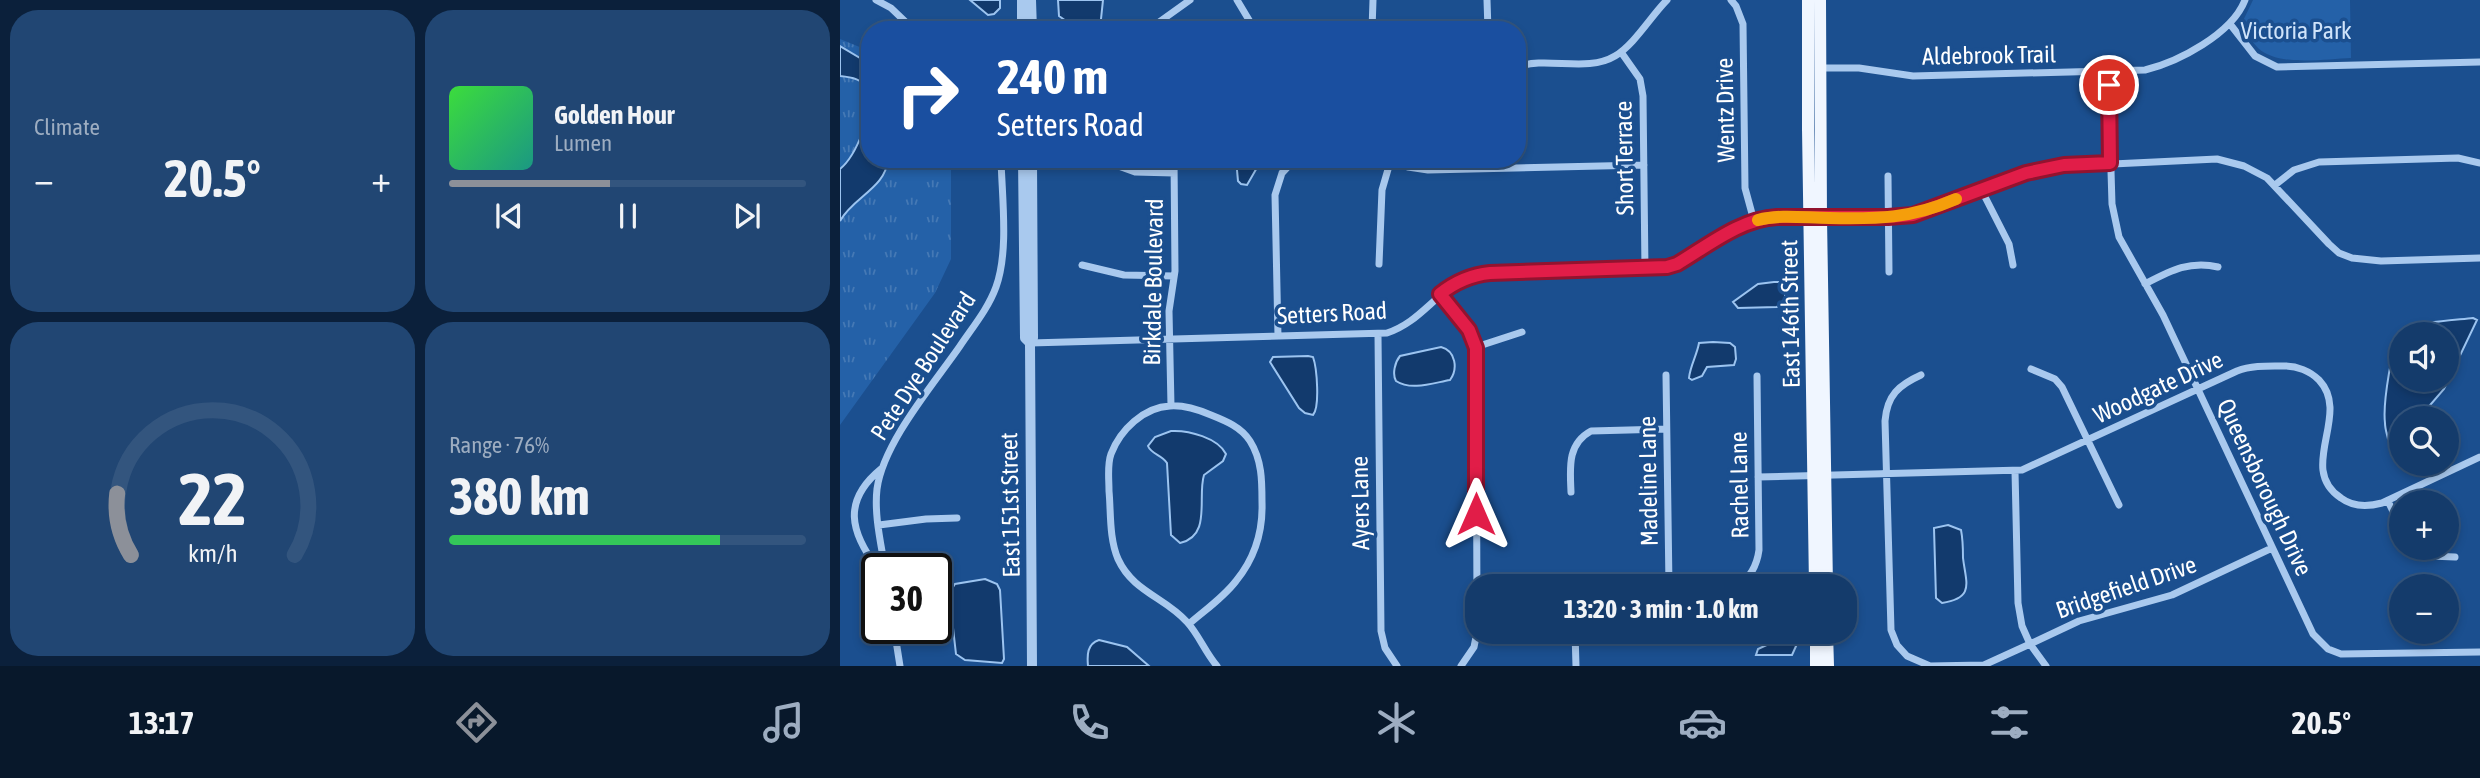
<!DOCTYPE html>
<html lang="en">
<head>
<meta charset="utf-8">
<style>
  body { margin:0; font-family:"Asap Condensed",sans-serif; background:#214673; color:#f1f3f6; height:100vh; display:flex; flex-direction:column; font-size:26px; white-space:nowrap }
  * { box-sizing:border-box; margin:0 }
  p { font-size:23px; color:#9dadc1 }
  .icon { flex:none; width:38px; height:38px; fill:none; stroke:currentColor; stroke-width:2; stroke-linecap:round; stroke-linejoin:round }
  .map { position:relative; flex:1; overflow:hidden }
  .side { display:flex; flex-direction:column; gap:10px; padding:10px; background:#0b203b; width:840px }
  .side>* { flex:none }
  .hud { position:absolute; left:21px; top:21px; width:665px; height:147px; border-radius:28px; box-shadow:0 4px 10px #0003,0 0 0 2px #33557e; background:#1a4fa0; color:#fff; overflow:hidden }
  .fabs { position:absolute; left:1549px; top:322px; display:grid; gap:14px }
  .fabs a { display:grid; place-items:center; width:70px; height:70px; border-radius:50%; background:#143b6b; box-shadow:0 4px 10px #0003,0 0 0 2px #33557e; font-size:35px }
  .speed { position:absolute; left:21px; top:553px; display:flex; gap:14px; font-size:35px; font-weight:700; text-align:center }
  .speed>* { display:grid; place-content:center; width:91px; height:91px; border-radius:50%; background:#143b6b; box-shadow:0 4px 10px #0003,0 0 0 2px #33557e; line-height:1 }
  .speed .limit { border:4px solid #111; border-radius:10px; background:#fff; color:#111 }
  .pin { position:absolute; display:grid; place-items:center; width:60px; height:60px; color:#fff; margin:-30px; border:4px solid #fff; border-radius:50%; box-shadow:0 2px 7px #0007 }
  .me { position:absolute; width:77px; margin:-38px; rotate:0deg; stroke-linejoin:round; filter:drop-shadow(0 0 5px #0008) }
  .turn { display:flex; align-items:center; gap:24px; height:147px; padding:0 21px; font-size:32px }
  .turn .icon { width:91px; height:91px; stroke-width:2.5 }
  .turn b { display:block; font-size:49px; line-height:60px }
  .big { font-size:52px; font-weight:700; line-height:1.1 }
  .side .widget { flex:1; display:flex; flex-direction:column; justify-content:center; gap:10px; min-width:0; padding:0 24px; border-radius:28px; background:#214673 }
  .side .dial { align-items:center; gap:0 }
  .dial svg { height:182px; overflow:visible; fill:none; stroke:#33557e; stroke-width:7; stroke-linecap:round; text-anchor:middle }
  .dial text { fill:#f1f3f6; stroke:none }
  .song { display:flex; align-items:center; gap:21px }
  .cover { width:84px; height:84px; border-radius:10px; background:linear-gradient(135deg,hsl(120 70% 55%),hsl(170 70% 35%)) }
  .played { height:7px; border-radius:4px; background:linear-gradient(90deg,#8c9099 45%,#33557e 45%) }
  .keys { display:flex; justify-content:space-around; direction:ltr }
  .heat { display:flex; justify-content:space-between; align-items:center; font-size:38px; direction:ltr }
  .charge { height:10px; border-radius:5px; background:linear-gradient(90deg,#34c759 76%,#33557e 0) }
  .side .tiles { flex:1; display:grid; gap:10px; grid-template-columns:repeat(2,1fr) }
  .trip { position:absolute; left:625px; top:574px; width:392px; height:70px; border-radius:28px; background:#143b6b; box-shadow:0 4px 10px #0003,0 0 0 2px #33557e; font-weight:700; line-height:70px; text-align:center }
  .dock { display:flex; height:112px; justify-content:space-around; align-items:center; background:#08182b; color:#9dadc1 }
  .dock .icon { width:49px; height:49px }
  .dock .current { color:#8c9099 }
  .dock b { font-size:32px; color:#f1f3f6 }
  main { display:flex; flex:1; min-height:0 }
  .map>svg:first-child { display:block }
  .grass { fill:url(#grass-tufts) }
  .park { fill:#2461a8 }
  .water { fill:#123a6d; stroke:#9cc4f0; stroke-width:2; fill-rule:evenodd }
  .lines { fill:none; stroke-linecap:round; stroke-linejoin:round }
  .minor { stroke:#a9c9ee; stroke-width:7 }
  .tertiary { stroke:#a9c9ee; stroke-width:10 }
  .primary { stroke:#f0f6ff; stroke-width:12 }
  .route-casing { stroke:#92132f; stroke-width:18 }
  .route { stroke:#e11d48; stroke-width:12 }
  .slow { stroke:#f59e0b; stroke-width:12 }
  .labels { text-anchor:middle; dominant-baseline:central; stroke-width:7; stroke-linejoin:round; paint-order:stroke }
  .park-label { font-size:24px; fill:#cfe3fa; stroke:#1b4f8f }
  .street-label { font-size:24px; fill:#fff; stroke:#1b4f8f }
</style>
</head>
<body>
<main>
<section class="side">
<div class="tiles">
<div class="widget"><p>Climate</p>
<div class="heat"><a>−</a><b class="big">20.5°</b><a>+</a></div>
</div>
<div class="widget">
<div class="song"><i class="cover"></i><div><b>Golden Hour</b><p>Lumen</p></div></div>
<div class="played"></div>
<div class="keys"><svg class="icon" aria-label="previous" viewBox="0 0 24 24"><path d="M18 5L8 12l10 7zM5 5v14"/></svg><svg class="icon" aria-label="pause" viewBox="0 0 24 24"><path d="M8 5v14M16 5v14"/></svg><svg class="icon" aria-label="next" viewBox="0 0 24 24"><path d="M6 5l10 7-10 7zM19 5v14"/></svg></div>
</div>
<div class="widget dial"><svg viewBox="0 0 100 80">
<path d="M14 69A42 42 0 1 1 86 69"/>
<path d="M14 69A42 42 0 0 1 8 42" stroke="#8c9099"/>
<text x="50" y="56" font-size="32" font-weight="700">22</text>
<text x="50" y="72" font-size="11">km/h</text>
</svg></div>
<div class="widget"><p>Range · 76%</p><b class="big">380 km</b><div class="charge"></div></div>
</div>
</section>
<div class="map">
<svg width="1640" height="666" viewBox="0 0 1640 666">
  <defs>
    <pattern id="grass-tufts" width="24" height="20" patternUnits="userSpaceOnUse" patternTransform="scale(1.75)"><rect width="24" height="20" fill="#2461a8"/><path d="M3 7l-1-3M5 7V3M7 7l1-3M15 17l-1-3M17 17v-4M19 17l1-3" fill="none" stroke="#4579b5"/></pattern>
  </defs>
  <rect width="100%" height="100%" fill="#1b4f8f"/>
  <path class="grass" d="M0,39L22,48L30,54V159H111V259L95,293L0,425Z"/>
  <path class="park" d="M1413,0H1510L1511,58C1485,59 1438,67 1418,48C1411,41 1406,32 1401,25Z"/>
  <path class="water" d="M130,0H160V8L154,14L148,15Z
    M218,0H263L261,19L253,25L229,23L219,16Z
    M0,46L30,64V159H48C46,188 13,197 0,221V169C16,156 34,112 28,91C25,79 10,77 0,76Z
    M396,159H422L407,185L401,184L398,181Z
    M934,282H941L945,291V299L937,307L898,308L893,302L918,284Z
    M1633,318L1637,320L1604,389L1579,418H1561V437L1548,439C1547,434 1545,429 1545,423C1543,407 1551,339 1564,330C1576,322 1617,320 1633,318ZM1561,334H1606V380H1561Z
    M873,342L890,343L895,347L896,359L894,365L867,367L862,376L852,380L849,378C850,366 857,355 859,343Z
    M601,347C616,351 618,369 610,380C593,383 571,391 556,381C552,374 555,362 560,356Z
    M468,356L473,357C477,368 480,407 473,415L465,413L459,408L430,362L433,357Z
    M331,431C349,430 378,438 386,454L383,461L364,475C357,497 372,536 340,543L331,535L327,463C322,455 311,454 308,446L315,437Z
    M1108,525L1121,530C1123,540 1123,549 1123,558C1126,583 1135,598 1102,603L1096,598L1094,528Z
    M145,579L157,584L160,590L164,659L162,663L125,660L116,654L109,593L115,584Z
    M944,637L954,639L957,644L952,655H916L918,649Z
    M259,640L287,647L309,666H248C247,655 247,644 259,640Z"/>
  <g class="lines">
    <path class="minor" d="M36,0L51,8L74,30
      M397,0L415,30
      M647,0L648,30
      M891,0L896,6L903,24L905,188L914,221
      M1390,24L1415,56L1437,67L1640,62
      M308,30L350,0
      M532,30L533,0
      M781,52L800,79L803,96L805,270
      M677,67C707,56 747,73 775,56C794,45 811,16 827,0
      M980,68H1019L1073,76L1305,70C1338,62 1392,34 1405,0
      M1268,72L1272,204L1279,237L1323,315L1473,634L1488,649L1501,654L1640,652
      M259,159L295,172L334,173
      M550,159L568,167L588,170L804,165
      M1048,176L1049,272
      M1435,185L1454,170L1479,162L1618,158L1640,163
      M1141,189L1169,244L1173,265
      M539,264L542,190L551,159
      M242,265L284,275L334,276
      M1305,284C1330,271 1350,260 1378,267
      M600,294L629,330L636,347L637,607
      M538,335L541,631L545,648L557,666
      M438,336L435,195L442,173L455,159
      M190,343L547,333C589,319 599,279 650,273L826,267L837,264C869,246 900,220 937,217H1041L1073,215L1092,209L1157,182L1210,167L1377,159L1404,166L1427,178L1489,244L1499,253L1512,258L1541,261L1640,258
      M636,347L682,332
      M1191,369L1215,379L1222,387L1279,505
      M826,375L829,586
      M1081,375C1059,385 1047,395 1045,421L1051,630L1057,645L1067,656L1090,666L1144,665L1190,644L1182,626L1178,603L1175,471
      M331,406L329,311L335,271L334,159
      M918,477L1182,470L1397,371C1412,365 1429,366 1445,366C1457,366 1470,371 1479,380C1512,415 1456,468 1501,498C1513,507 1527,507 1542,503L1640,457
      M731,492C730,468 727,444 751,431L826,429
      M1548,501L1561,528
      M39,525L86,519L117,518
      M1573,548L1590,556L1615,557
      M38,569C10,532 2,501 41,469
      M45,569C41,543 34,515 37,489C43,443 93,385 120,346C132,328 148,309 156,287C169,251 162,198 161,159
      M898,586C911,577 917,565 919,550L917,376
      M349,624C365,610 383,598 396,581C414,559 423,531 422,502C422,481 422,460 410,441C401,427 386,421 371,415C359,410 343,405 330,406C304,407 280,430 271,454C267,465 269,478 269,491C271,512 269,538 278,559C293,592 325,597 347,622C359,635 365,652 377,666
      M54,628L60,666
      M735,632L736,666
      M621,666L634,647L637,632
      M1206,666L1190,644L1239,621L1332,595L1432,548"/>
    <path class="tertiary" d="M182,0V30
      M191,0L192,30
      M183,159L185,338L190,343
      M192,159L193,338L190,343L192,666"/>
    <path class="primary" d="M968,0V129L975,586
      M980,0L981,218L987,586
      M976,632V666
      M987,632L988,666"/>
  </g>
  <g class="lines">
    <defs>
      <path id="route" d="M636,514V348L629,330L600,294C615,282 630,275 650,273L827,267L837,264C869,245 900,219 937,217H1048L1073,215L1186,173L1224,165L1270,163L1269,85"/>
    </defs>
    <use href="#route" class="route-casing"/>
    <use href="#route" class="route"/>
    <path class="slow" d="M918,220C941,214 966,218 989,218C1038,219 1070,219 1116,199"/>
  </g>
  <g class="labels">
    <g class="park-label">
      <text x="1456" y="30">Victoria Park</text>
    </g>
    <g class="street-label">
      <text transform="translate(1149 55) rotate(-1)">Aldebrook Trail</text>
      <text transform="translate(885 110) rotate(-91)">Wentz Drive</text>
      <text transform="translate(784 158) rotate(-91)">Short Terrace</text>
      <text transform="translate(313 282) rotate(-89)">Birkdale Boulevard</text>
      <text transform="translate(492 313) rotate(-3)">Setters Road</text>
      <text transform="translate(950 314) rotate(-91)">East 146th Street</text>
      <text transform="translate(83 366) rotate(-57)">Pete Dye Boulevard</text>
      <text transform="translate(1318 387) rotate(-25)">Woodgate Drive</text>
      <text transform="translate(808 481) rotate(-91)">Madeline Lane</text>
      <text transform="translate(899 485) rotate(-91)">Rachel Lane</text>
      <text transform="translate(1425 487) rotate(65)">Queensborough Drive</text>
      <text transform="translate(520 503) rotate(-91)">Ayers Lane</text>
      <text transform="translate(170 505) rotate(-91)">East 151st Street</text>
      <text transform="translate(1286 587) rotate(-19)">Bridgefield Drive</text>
    </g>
  </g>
</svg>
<div class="fabs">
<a><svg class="icon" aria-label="sound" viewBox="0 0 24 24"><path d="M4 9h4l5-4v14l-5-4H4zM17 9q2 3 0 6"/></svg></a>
<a><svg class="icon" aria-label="search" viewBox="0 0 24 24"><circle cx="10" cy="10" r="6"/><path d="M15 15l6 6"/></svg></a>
<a>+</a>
<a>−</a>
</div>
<div class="speed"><div class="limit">30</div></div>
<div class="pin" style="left:1269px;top:85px;background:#d93025"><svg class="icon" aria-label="arrive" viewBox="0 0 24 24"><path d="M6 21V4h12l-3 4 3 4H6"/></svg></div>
<svg class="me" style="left:636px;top:514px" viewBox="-20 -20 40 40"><path d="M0-17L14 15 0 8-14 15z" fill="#e11d48" stroke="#fff" stroke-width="4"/></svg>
<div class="trip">13:20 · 3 min · 1.0 km</div>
<div class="hud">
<div class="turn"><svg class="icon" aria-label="right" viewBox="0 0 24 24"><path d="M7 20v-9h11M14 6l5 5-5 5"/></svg><div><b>240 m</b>Setters Road</div></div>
</div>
</div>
</main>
<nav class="dock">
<b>13:17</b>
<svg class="icon current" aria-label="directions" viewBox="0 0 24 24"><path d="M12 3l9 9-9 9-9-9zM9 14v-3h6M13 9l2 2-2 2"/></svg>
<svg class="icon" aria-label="music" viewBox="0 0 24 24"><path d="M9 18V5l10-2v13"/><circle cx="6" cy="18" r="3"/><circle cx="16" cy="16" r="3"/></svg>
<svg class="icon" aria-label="phone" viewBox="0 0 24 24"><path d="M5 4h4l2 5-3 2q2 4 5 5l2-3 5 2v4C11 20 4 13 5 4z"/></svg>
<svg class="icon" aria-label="climate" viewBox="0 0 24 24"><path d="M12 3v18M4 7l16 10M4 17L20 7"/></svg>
<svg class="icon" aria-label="car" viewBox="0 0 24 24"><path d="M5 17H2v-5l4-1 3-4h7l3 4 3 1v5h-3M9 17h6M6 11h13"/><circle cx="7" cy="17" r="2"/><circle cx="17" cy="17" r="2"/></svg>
<svg class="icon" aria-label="filters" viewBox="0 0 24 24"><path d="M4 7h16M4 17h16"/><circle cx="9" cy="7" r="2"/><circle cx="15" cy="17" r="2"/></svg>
<b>20.5°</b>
</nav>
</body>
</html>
